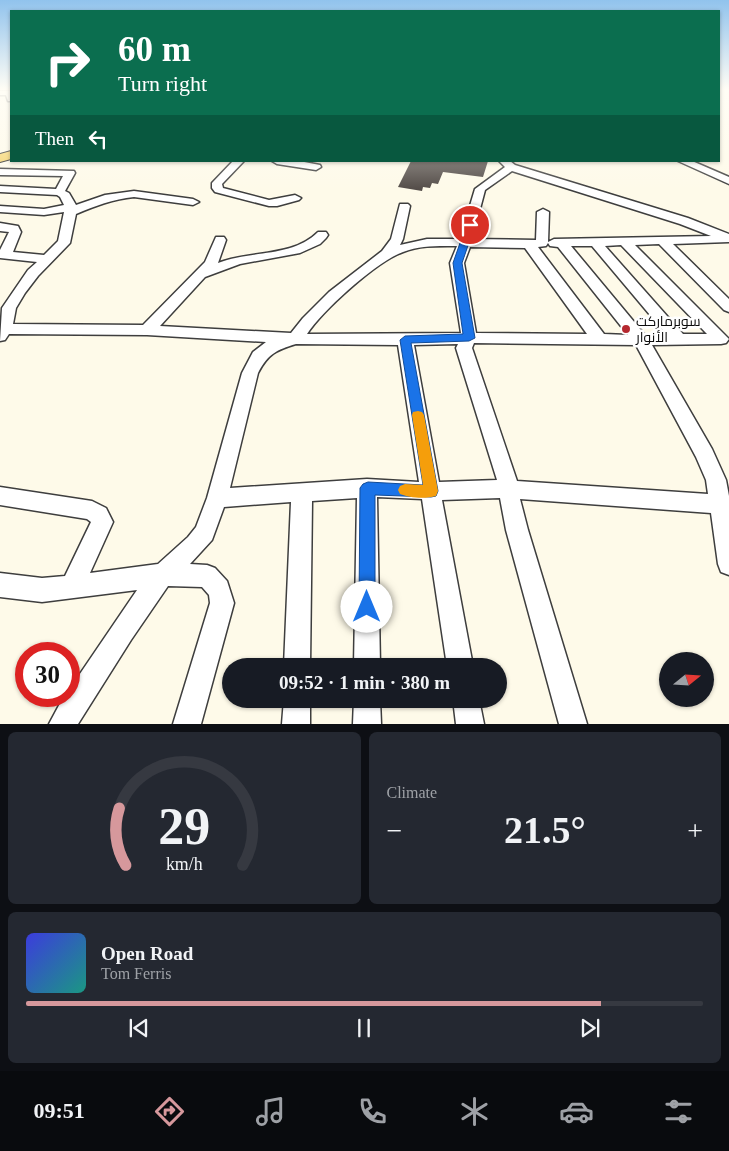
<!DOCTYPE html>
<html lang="en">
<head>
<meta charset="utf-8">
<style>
  body { margin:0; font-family:"Times New Roman",Cairo,serif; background:#242831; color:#f1f3f6; height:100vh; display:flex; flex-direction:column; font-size:19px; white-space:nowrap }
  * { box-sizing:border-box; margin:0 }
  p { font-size:16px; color:#9ea1a6 }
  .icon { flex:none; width:28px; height:28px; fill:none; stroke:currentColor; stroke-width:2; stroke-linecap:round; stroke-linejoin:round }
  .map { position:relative; height:724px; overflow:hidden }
  .drawer { display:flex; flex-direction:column; gap:8px; padding:8px; background:#0d0f14; flex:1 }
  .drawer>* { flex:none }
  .top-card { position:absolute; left:10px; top:10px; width:710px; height:152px; border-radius:0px; box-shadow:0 1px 4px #0004; background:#0b6e4f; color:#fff; overflow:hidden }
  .needle { width:32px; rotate:72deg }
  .tools { position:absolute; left:659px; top:652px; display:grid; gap:10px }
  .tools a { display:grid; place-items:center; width:55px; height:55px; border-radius:50%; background:#171b24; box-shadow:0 1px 4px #0004; font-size:25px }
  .speed { position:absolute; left:15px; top:642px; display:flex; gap:10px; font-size:25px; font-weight:700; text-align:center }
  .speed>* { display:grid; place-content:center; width:65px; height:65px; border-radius:50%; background:#171b24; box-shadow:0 1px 4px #0004; line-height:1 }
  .speed .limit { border:8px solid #d22; background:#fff; color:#111 }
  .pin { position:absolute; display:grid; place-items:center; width:42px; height:42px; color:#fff; margin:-21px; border:2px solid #fff; border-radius:50%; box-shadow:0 1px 5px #0007 }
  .me { position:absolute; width:55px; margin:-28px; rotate:0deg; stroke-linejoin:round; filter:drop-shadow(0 0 4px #0008) }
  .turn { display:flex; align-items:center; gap:18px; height:105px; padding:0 25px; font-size:22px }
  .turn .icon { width:65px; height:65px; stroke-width:2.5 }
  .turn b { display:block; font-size:35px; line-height:42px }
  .then { display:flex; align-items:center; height:48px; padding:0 25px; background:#0003; gap:10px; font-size:19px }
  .big { font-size:38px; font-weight:600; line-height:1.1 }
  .drawer .card { flex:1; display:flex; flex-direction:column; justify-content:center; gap:8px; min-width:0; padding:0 18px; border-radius:8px; background:#242831 }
  .drawer .dial { align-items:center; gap:0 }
  .dial svg { height:130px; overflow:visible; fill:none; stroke:#363941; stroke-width:7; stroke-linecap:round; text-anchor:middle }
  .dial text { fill:#f1f3f6; stroke:none }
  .song { display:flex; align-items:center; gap:15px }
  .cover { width:60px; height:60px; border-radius:8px; background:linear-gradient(135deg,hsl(240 70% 55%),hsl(170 70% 35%)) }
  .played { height:5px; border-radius:2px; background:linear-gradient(90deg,#d6989c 85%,#363941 85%) }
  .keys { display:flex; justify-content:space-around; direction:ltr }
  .heat { display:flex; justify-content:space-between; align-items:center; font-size:28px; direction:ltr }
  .drawer .tiles { flex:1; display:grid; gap:8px; grid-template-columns:1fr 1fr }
  .card:last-child { grid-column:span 2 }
  .trip { position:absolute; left:222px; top:658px; width:285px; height:50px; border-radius:25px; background:#171b24; box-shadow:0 1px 4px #0004; font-weight:600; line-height:50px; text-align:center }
  .tabs { display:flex; height:80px; justify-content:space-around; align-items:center; background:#090b0e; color:#9ea1a6 }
  .tabs .icon { width:35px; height:35px }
  .tabs .on { color:#d6989c }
  .tabs b { font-size:22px; color:#f1f3f6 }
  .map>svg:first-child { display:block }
  .building { fill:#534c48 }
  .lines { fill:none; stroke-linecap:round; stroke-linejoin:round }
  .minor-casing { stroke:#3e3e3e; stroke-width:3 }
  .major-casing { stroke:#1c1c1c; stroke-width:2 }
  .minor { fill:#fff; fill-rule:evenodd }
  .major { fill:#f4d164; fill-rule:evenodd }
  .route { fill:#1a73e8; stroke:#114b97 }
  .slow { fill:#f59e0b }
  .poi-dot { fill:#b5282f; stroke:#fff; stroke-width:2 }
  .labels { text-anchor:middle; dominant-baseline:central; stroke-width:5; stroke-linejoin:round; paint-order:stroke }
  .poi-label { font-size:14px; fill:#0b0b0b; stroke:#fff; text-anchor:start }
</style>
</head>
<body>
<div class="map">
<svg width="729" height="724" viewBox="0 0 729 724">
  <rect width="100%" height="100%" fill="#fefae9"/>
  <path class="building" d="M411,161H488L483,177L443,172L438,184L432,183L430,188L423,187L422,191L398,187Z"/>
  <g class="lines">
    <defs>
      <path id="minor" d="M0,91H11V101H8L6,95H0Z
        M233,161H244L222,184L223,188L269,200L295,195L301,198L299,200L277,206H269L215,192L212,188V183Z
        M272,161H299L320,165L321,167L316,170L277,164Z
        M499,161H510L515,165L688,218L729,234V242L673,244L729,299V312L724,310L659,244L635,245L729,339L726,343L721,344L652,345L712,449L726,480L729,496V575L721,572L718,564L711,513L520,499L528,530L587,724H559L506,530L500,498L442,500L473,666H447L422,499L377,497L380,666H354L357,498L312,501L310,666H284L291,502L224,507L212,540L190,564L207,565L215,568L227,581L234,603L201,724H173L210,603L209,595L202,587L168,586L131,640L78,724H49L64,696H69V690L137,590L42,602L0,597V573L42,578L65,576L91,522L87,519L0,505V487L92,501L106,508L113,522L90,573L158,564L188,537L196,527L207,498L242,373L253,352L266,342L147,335L9,334L5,340L0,341L2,308L28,270L37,262L0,258V250L9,232L0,231V223L18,226L21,232L13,252L44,255L58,241L64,212L44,215L0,212V206L44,209L64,205L60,197L57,195L0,192V186L56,189L63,176L0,175V169L74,171L75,173L65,191L69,193L76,205L105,195L134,191L193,199L199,202L193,205L134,197C113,199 95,206 76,214L70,243L38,276L25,293L16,308L13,324L143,325L205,262L216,237H224L226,240L218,263C250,250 292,258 318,232H326L328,235L326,238L320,244L300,253L240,264L205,277L160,326L291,333L303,318L329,292L382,251L391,239L400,204H408L410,206L403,239L400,245L427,239H460L475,189L505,167ZM512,171L680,224L711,236L554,239L548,242L549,212L543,209L537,212L536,240L472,239L485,190ZM548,243L550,246L558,247L628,335L604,334L538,247L546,246ZM621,245L707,334H683L605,246ZM457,246L450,263L461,333L307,334C323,310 377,261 403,252C421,245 439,246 457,246ZM571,246H592L666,334L645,335ZM470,247L525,248L587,334L476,333L464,263ZM474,343L636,345L696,457L706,480L708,494L517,481L472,348ZM296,344L398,345L419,482L367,479L230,488L258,373C268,354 276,350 296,344ZM458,344L456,348L497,480L439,482L414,345Z
        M678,161H692L729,177V184Z
        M284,699H310V724H282Z
        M354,699H380L381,724H353Z
        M453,699H479L484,724H456Z"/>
      <path id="major" d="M11,151V159L0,162V154Z"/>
    </defs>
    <use href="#minor" class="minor-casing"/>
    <use href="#major" class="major-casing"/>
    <use href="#minor" class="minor"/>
    <use href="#major" class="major"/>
  </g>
  <linearGradient id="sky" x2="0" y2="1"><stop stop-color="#91c3ed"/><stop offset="0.47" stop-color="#fffdf5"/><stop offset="1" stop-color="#fffdf5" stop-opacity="0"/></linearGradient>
  <rect width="729" height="190" fill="url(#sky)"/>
  <path class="route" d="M467,223L475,225L462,263L475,338L469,341L411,343L438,491L436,496L431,497L375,495V607L373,613L367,615L361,613L359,607L360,488L363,484L368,482L423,485L400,340L405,336L463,334L453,263Z"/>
  <path class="slow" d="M418,411L422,412L424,415L438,491L436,496C426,499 409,498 400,494L398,490L400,486L405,484L423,485L412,415L413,412Z"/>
  <circle class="poi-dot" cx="626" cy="329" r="5"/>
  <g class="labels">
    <g class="poi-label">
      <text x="636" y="321">سوبرماركت<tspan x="636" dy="16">الأنوار</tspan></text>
    </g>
  </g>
</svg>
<div class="tools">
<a><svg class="needle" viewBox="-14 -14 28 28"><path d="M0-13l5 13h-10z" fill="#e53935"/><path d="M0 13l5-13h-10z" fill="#9ea1a6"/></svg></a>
</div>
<div class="speed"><div class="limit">30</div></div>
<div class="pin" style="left:470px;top:225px;background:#d93025"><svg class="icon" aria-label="arrive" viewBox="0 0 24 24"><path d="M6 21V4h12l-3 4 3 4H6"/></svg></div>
<svg class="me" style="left:367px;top:607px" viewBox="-20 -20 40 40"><circle r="19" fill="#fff"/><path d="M0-13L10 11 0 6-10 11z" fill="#1a73e8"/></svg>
<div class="trip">09:52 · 1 min · 380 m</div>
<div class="top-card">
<div class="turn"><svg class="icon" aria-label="right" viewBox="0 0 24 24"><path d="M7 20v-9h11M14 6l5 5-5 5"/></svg><div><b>60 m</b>Turn right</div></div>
<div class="then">Then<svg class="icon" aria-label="left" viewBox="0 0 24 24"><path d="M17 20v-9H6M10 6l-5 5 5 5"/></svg></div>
</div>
</div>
<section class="drawer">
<div class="tiles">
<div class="card dial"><svg viewBox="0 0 100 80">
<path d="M14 69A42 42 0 1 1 86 69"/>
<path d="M14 69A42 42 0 0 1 10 34" stroke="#d6989c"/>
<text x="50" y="56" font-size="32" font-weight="700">29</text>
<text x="50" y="72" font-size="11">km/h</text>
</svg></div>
<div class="card"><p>Climate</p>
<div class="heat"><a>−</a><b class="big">21.5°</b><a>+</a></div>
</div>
<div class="card">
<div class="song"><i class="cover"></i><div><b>Open Road</b><p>Tom Ferris</p></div></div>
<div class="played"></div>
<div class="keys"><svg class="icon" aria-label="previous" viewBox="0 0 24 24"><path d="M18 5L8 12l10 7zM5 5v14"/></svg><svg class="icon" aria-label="pause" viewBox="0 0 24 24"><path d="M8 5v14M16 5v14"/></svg><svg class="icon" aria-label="next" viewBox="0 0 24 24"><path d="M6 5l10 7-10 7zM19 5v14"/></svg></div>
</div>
</div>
</section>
<nav class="tabs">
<b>09:51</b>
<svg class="icon on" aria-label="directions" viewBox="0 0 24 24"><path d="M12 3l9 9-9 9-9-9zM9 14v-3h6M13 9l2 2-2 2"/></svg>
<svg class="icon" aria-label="music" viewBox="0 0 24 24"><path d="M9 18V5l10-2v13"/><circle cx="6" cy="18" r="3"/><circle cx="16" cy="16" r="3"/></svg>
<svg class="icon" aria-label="phone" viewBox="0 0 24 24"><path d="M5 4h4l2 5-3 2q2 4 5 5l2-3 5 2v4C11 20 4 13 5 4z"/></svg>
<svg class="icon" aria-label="climate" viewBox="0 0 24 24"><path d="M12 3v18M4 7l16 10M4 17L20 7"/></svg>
<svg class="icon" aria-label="car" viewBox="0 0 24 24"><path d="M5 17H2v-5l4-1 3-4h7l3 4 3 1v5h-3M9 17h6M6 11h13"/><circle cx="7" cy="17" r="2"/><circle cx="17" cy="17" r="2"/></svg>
<svg class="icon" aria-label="filters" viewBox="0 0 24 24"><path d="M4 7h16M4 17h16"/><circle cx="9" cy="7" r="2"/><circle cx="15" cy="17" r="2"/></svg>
</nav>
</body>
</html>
